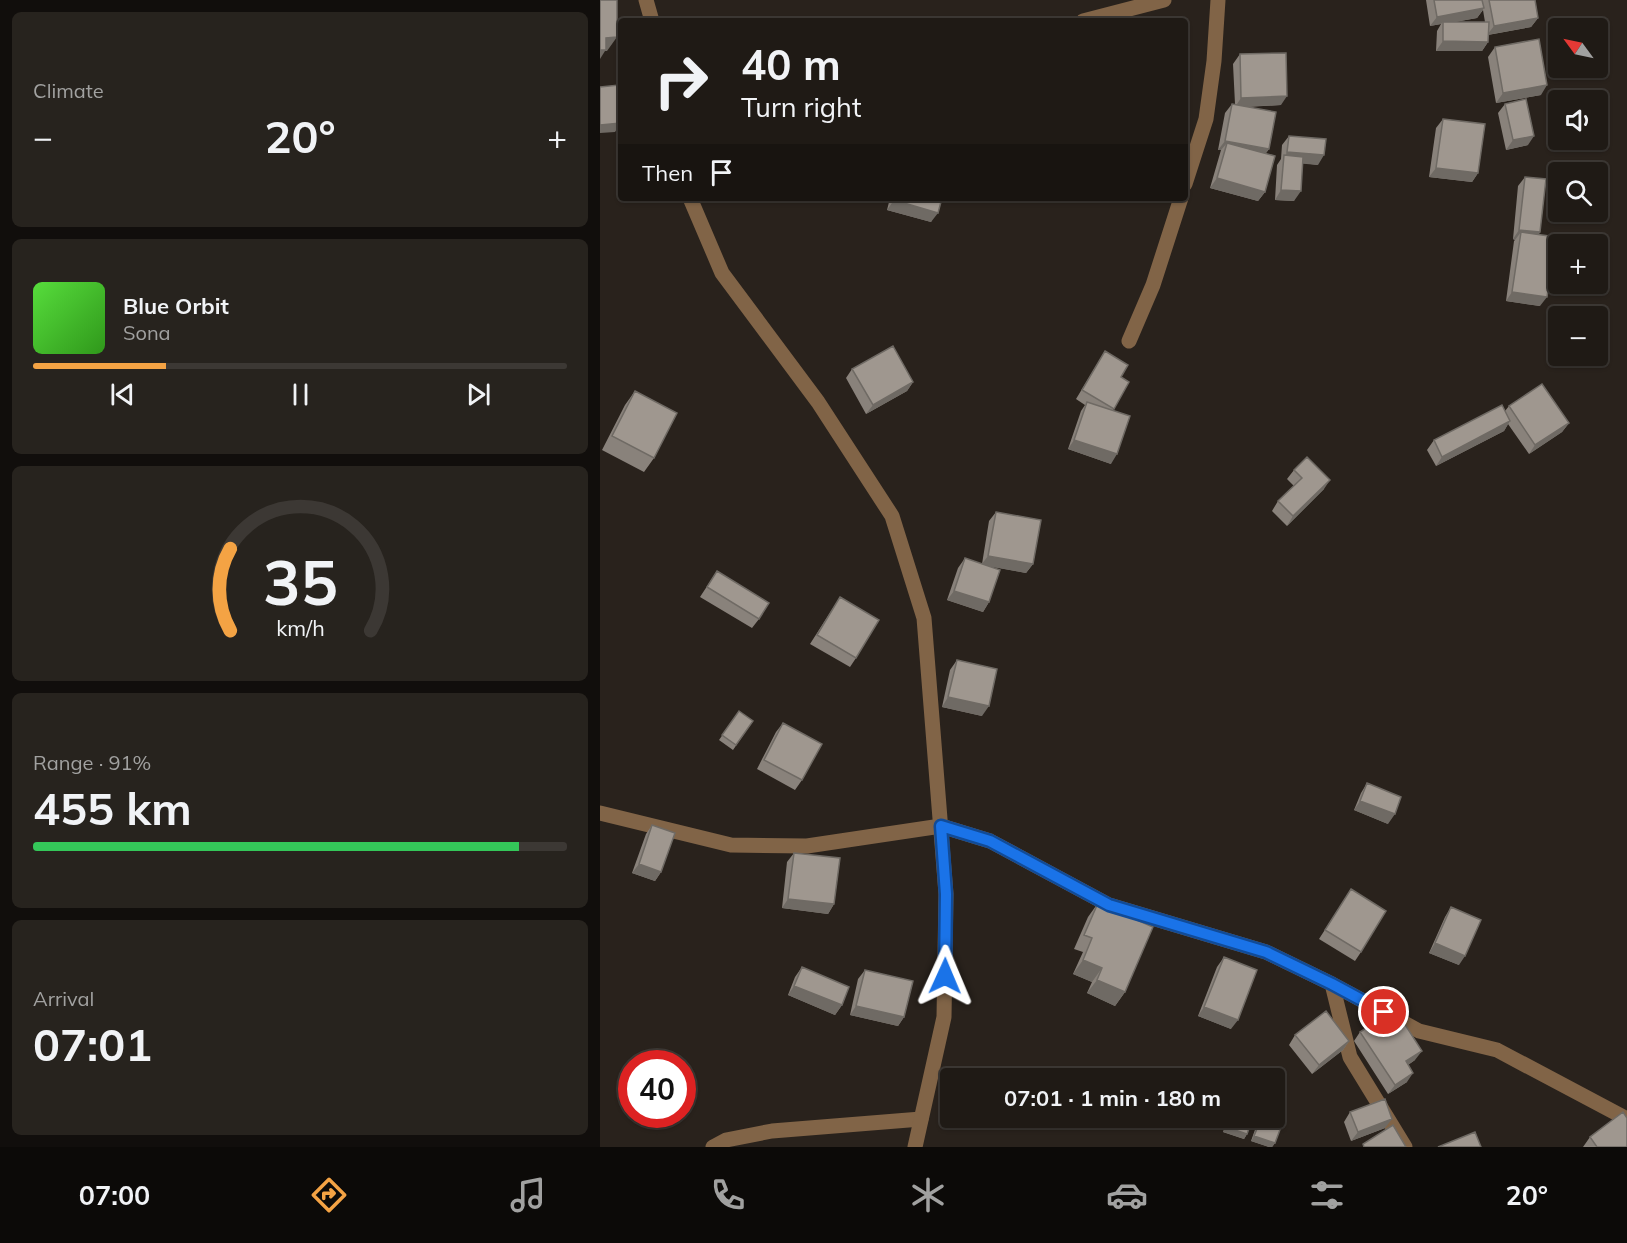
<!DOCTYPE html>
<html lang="en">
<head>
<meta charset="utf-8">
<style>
  body { margin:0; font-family:Mulish,sans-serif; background:#27231e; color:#f1f3f6; height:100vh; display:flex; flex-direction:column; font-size:22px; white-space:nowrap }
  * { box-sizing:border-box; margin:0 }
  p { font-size:20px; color:#a1a1a0 }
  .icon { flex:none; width:33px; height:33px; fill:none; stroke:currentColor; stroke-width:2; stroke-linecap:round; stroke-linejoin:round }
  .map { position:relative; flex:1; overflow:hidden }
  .side { display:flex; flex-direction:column; gap:12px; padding:12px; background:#110e0c; width:600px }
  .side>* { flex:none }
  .banner { position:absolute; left:18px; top:18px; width:570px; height:183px; border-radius:6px; box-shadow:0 2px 4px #0004,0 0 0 2px #3c3834; background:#1f1a15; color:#f1f3f6; overflow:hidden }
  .needle { width:39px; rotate:303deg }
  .controls { position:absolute; left:948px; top:18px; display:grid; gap:12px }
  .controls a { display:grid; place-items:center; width:60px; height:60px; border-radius:6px; background:#1f1a15; box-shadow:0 2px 4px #0004,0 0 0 2px #3c3834; font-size:30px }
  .speed { position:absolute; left:18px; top:1050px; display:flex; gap:12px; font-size:30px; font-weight:700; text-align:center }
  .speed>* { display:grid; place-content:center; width:78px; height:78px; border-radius:50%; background:#1f1a15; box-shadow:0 2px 4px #0004,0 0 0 2px #3c3834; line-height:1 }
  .speed .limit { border:9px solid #d22; background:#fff; color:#111 }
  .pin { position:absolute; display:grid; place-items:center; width:51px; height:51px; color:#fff; margin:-26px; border:3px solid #fff; border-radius:50%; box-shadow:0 2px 6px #0007 }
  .me { position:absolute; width:66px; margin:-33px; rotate:1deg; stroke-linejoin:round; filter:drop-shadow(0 0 4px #0008) }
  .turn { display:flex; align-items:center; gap:21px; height:126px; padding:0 24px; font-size:27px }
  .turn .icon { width:78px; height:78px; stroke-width:2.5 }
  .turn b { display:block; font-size:42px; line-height:51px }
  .then { display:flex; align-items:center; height:57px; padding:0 24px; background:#0003; gap:12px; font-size:22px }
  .big { font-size:45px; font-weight:700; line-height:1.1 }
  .side .widget { flex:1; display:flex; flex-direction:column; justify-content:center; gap:9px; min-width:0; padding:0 21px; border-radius:9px; background:#27231e }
  .side .dial { align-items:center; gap:0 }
  .dial svg { height:156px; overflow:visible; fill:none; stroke:#3c3834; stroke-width:7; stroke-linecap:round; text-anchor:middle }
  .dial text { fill:#f1f3f6; stroke:none }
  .song { display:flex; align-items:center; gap:18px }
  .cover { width:72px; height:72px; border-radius:9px; background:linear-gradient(135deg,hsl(110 70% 55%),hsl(110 70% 35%)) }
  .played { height:6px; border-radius:3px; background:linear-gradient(90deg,#f4a344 25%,#3c3834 25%) }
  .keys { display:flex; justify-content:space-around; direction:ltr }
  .heat { display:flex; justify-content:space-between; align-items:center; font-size:33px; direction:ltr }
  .charge { height:9px; border-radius:4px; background:linear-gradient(90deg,#34c759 91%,#3c3834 0) }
  .trip { position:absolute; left:340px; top:1068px; width:345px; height:60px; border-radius:6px; background:#1f1a15; box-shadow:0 2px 4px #0004,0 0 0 2px #3c3834; font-weight:700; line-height:60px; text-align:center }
  .tab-bar { display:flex; height:96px; justify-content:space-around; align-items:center; background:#0c0a08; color:#a1a1a0 }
  .tab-bar .icon { width:42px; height:42px }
  .tab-bar .current { color:#f4a344 }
  .tab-bar b { font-size:27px; color:#f1f3f6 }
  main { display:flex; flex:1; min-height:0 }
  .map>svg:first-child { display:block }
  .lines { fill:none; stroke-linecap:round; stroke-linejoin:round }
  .minor { stroke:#816447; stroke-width:15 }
  .tertiary { stroke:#816447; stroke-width:15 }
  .wall { fill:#89827b; fill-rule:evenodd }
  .shaded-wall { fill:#6f6a64 }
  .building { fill:#9f978f; stroke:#6f6a64; stroke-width:1.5 }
  .route-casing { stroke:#114b97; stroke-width:15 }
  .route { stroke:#1a73e8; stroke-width:10 }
</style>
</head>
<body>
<main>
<section class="side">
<div class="widget"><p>Climate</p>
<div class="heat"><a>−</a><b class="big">20°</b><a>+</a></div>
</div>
<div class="widget">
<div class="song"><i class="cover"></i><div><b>Blue Orbit</b><p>Sona</p></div></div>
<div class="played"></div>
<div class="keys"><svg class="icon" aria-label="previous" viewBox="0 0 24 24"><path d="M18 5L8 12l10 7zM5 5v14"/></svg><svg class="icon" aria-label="pause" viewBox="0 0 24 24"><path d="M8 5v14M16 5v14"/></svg><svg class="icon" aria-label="next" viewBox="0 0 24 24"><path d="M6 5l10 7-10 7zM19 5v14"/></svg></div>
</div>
<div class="widget dial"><svg viewBox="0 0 100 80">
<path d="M14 69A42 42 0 1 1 86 69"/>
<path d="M14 69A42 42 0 0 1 14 27" stroke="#f4a344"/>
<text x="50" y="56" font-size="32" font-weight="700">35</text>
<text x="50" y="72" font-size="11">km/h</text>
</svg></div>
<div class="widget"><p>Range · 91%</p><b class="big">455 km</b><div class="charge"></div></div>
<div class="widget"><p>Arrival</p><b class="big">07:01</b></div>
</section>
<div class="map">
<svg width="1027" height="1147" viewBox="0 0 1027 1147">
  <rect width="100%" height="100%" fill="#29221c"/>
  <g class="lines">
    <path class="minor" d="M483,21L564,0
      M585,184L606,119L614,61L618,0
      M529,341L553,285L581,198
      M0,813L131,845L207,846L341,826L390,841L509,905L666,952L732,984L819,1031L897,1050L1027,1119
      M732,984L750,1057L805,1147
      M113,1147L126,1140L172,1131L321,1119"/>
    <path class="tertiary" d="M46,0L52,21
      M90,198L122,273L218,402L292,516L324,618L346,894L344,1017L315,1147"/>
  </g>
  <path class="wall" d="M826,0H935L938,18L931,27L888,35V42L882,51H836L837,31L841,24L830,26ZM883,10L885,22H855L877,18Z
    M895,47L941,95L896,103L888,57Z
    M640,54L681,105L646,107L669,149L666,153L665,192L658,201L610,188L621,150H618L625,113L632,104H635L633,64Z
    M905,104L928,145L906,150L898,113Z
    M843,119L878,173L872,182L829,177L836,128Z
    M689,136L718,165L703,163L694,201L675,200L677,165L681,159L682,145Z
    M925,177L940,232L939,234L940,306L906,301L914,241L915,240L913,239L918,186Z
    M290,198H342L331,222L287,210Z
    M505,351L521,377L529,382L513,410L511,464L468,449L481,411L485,405L476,399Z
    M252,369L313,382L307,391L266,414L246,378Z
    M35,391L54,458L44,472L2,450L25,405Z
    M909,406L969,423L962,432L929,454L908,424L904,431L836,466L827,450L834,440L905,411Z
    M694,470L724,489L687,526L672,511L678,501L694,486L687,479Z
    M396,512L433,564L426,573L389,566V602L383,612L347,600L358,568L365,558L382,564L389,521Z
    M117,571L159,619L152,628L100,597Z
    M240,597L256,658L250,667L210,644Z
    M357,660L382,716L342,707L350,670Z
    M139,711L153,721L133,750L119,740Z
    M183,723L202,780L195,790L157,769L176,732Z
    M767,783L788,824L754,810L761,793Z
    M52,825L61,872L55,881L32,873L46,834Z
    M194,853L234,904L228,914L182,908L187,862Z
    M751,889L761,952L755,961L719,939Z
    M498,903L525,992L515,1006L487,993L492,982L473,974L483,952L474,949L488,917Z
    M851,907L859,965L829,953L845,917Z
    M624,957L631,1029L598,1016L617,967Z
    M202,967L242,1005L235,1015L188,995L195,977Z
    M265,970L304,1017L298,1026L250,1015L258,979Z
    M760,1032L815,1060L808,1065L807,1082L788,1094L754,1041Z
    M695,1035L749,1041L743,1050L712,1074L689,1045Z
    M750,1112L785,1128L751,1141L744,1122Z
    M604,1118H626L619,1129L603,1120Z
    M628,1118H653L647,1134L644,1139L623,1132Z
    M661,1119L675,1143L672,1147H669L651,1141L657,1124Z
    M990,1137L1027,1147H983Z"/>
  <path class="shaded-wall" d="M884,8L877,18L843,24V22L841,24L830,26L837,17Z
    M938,18L931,27L887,35L894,26Z
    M17,37L7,51H5L0,59V47L6,38Z
    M843,41L888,42L882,51H836Z
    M947,85L941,95L896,103L903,93Z
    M687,96L681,105L635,107L641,98Z
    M21,123L15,132L0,133V125Z
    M934,136L928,145L906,150L913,140Z
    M625,141L669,149L662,158L627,143L621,150H618Z
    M687,152L724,155L718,165L683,162L684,158Z
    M836,168L878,173L872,182L829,177Z
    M617,178L665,192L658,201L610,188Z
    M681,190L701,191L694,201L675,200Z
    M294,200L338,213L331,222L287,210Z
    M919,230L940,232L934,242L921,232L915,240L913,239Z
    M912,292L947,297L940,306L906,301Z
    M313,382L307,391L266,414L273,405Z
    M910,421L904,431L836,466L842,457Z
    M969,423L962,432L929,454L935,445Z
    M474,440L517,454L511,464L468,449Z
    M730,480L724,489L687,526L693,516Z
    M388,556L433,564L426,573L381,565Z
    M354,591L389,602L383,612L347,600Z
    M348,697L389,706L382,716L342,707Z
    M760,801L795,814L788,824L754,810Z
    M39,864L61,872L55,881L32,873Z
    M188,899L234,904L228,914L182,908Z
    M835,943L865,956L859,965L829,953Z
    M483,960L502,968L492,982L473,974Z
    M497,980L525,992L515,1006L487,993Z
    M194,986L242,1005L235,1015L188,995Z
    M256,1006L304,1017L298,1026L250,1015Z
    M604,1007L638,1020L631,1029L598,1016Z
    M749,1041L743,1050L712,1074L719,1065Z
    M822,1051L815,1060L799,1071L806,1061Z
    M813,1073L807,1082L788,1094L795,1085Z
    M792,1119L785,1128L751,1141L758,1132Z
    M626,1127L647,1134L644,1139L623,1132Z
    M654,1136L675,1143L672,1147H669L651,1141Z"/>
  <path class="building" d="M0,0H17V37L6,38V50H0Z
    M834,0H882L884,8L837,17Z
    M889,0H935L938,18L894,26Z
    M843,22H889L888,42L843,41Z
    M939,39L947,85L903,93L895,47Z
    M686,53L687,96L641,98L640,54Z
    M19,85L21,123L0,125V87Z
    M926,99L934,136L913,140L905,104Z
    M632,104L676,112L669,149L625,141Z
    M843,119L885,124L878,173L836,168Z
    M689,136L726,139L724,155L687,152Z
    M627,143L675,156L665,192L617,178Z
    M684,155L703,157L701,191L681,190Z
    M925,177L946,179L940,232L919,230Z
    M294,198H342L338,213L294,200Z
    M921,232L956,237L947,297L912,292Z
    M293,346L313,382L273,405L252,369Z
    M505,351L528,365L521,377L529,382L514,409L482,390Z
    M942,384L969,423L935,445L909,406Z
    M35,391L77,413L54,458L12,436Z
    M487,402L530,416L517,454L474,440Z
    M902,405L910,421L842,457L834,440Z
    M707,457L730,480L693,516L678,501L702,478L694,470Z
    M396,512L441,520L433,564L388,556Z
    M365,558L400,570L389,602L354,591Z
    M117,571L169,603L159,619L107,587Z
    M240,597L279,620L256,658L217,635Z
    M357,660L397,669L389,706L348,697Z
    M139,711L153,721L136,745L122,735Z
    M183,723L222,744L202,780L164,760Z
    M767,783L801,797L795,814L760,801Z
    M52,825L75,833L61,872L39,864Z
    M194,853L240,858L234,904L188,899Z
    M751,889L786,911L761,952L725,930Z
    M498,903L553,927L525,992L497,980L502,968L483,960L492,938L484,935Z
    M851,907L881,920L865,956L835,943Z
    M624,957L657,970L638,1020L604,1007Z
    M202,967L249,987L242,1005L194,986Z
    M265,970L313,981L304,1017L256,1006Z
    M795,1009L822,1051L806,1061L813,1073L795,1085L760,1032Z
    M726,1011L749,1041L719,1065L695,1035Z
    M785,1099L792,1119L758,1132L750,1112Z
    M1023,1112L1027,1118V1147H997L990,1137Z
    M629,1118H653L647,1134L626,1127Z
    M661,1119L681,1127L675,1143L654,1136Z
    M793,1125L806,1147H764L763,1144Z
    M875,1132L881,1147H838Z"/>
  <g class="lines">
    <defs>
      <path id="route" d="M345,976L346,894L341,826L390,841L509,905L666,952L732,984L784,1012"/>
    </defs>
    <use href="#route" class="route-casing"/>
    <use href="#route" class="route"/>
  </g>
</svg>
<div class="controls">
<a><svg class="needle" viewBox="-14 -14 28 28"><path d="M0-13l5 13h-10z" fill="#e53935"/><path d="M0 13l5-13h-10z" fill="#a1a1a0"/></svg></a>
<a><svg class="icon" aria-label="sound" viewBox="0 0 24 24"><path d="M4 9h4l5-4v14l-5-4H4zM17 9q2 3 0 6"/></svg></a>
<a><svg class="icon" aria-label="search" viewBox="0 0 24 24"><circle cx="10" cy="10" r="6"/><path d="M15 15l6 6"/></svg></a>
<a>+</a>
<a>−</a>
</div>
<div class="speed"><div class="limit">40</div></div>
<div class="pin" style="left:784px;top:1012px;background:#d93025"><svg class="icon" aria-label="arrive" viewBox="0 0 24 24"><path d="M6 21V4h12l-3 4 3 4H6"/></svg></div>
<svg class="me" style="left:345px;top:976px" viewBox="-20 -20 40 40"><path d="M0-17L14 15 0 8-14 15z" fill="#1a73e8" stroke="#fff" stroke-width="4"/></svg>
<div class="trip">07:01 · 1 min · 180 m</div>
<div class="banner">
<div class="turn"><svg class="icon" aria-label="right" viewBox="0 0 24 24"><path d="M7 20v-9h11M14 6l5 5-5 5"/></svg><div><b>40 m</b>Turn right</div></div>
<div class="then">Then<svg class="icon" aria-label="arrive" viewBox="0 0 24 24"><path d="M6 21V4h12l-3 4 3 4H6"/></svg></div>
</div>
</div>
</main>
<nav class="tab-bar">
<b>07:00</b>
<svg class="icon current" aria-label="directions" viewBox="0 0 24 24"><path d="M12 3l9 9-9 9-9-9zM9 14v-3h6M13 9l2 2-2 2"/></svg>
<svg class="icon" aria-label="music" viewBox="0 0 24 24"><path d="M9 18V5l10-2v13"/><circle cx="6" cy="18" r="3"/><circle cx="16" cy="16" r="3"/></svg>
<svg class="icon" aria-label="phone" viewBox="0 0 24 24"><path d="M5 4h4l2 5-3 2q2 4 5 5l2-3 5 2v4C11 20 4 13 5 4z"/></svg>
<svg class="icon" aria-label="climate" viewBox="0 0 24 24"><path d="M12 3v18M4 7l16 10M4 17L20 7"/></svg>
<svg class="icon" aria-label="car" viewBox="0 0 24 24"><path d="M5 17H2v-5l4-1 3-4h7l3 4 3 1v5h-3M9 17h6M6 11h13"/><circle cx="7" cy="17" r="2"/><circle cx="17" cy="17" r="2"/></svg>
<svg class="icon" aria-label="filters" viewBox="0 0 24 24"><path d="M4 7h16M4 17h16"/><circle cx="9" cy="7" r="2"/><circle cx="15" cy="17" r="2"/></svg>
<b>20°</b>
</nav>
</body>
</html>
